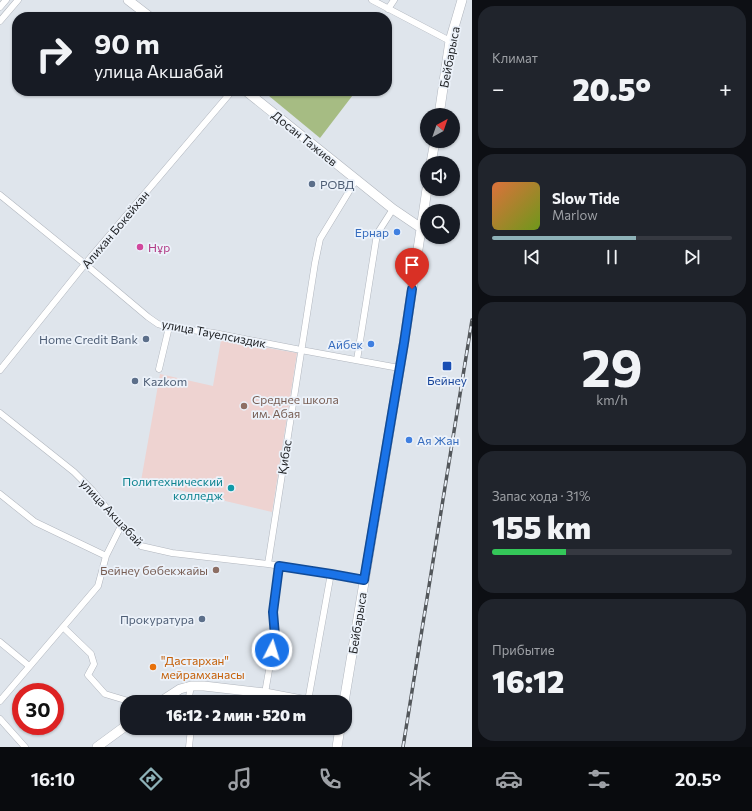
<!DOCTYPE html>
<html lang="ru">
<head>
<meta charset="utf-8">
<style>
  body { margin:0; font-family:Commissioner,sans-serif; background:#20242c; color:#f1f3f6; height:100vh; display:flex; flex-direction:column; font-size:15px; white-space:nowrap }
  * { box-sizing:border-box; margin:0 }
  p { font-size:13px; color:#9ea1a6 }
  .icon { flex:none; width:22px; height:22px; fill:none; stroke:currentColor; stroke-width:2; stroke-linecap:round; stroke-linejoin:round }
  .map { position:relative; flex:1; overflow:hidden }
  .drawer { display:flex; flex-direction:column; gap:6px; padding:6px; background:#0d0f14; width:280px }
  .drawer>* { flex:none }
  .guide { position:absolute; left:12px; top:12px; width:380px; height:84px; border-radius:16px; box-shadow:0 1px 3px #0004; background:#171b24; color:#f1f3f6; overflow:hidden }
  .needle { width:26px; rotate:40deg }
  .buttons { position:absolute; left:420px; top:108px; display:grid; gap:8px }
  .buttons a { display:grid; place-items:center; width:40px; height:40px; border-radius:50%; background:#171b24; box-shadow:0 1px 3px #0004; font-size:20px }
  .speed { position:absolute; left:12px; top:683px; display:flex; gap:8px; font-size:20px; font-weight:700; text-align:center }
  .speed>* { display:grid; place-content:center; width:52px; height:52px; border-radius:50%; background:#171b24; box-shadow:0 1px 3px #0004; line-height:1 }
  .speed .limit { border:6px solid #d22; background:#fff; color:#111 }
  .pin { position:absolute; display:grid; place-items:center; width:34px; height:34px; color:#fff; margin:-41px -17px; border-radius:50% 50% 50% 0; rotate:-45deg; box-shadow:0 0 4px #0007 }
  .pin .icon { rotate:45deg }
  .me { position:absolute; width:44px; margin:-22px; rotate:5deg; stroke-linejoin:round; filter:drop-shadow(0 0 3px #0008) }
  .turn { display:flex; align-items:center; gap:14px; height:84px; padding:0 16px; font-size:18px }
  .turn .icon { width:52px; height:52px; stroke-width:2.5 }
  .turn b { display:block; font-size:28px; line-height:34px }
  .big { font-size:30px; font-weight:800; line-height:1.1 }
  .drawer .card { flex:1; display:flex; flex-direction:column; justify-content:center; gap:6px; min-width:0; padding:0 14px; border-radius:16px; background:#20242c }
  .drawer .dial { align-items:center; gap:0 }
  .dial b { font-size:52px; line-height:1 }
  .song { display:flex; align-items:center; gap:12px }
  .cover { width:48px; height:48px; border-radius:6px; background:linear-gradient(135deg,hsl(20 70% 55%),hsl(80 70% 35%)) }
  .played { height:4px; border-radius:2px; background:linear-gradient(90deg,#8eb2b8 60%,#363941 60%) }
  .keys { display:flex; justify-content:space-around; direction:ltr }
  .heat { display:flex; justify-content:space-between; align-items:center; font-size:22px; direction:ltr }
  .charge { height:6px; border-radius:3px; background:linear-gradient(90deg,#34c759 31%,#363941 0) }
  .trip { position:absolute; left:120px; top:695px; width:232px; height:40px; border-radius:16px; background:#171b24; box-shadow:0 1px 3px #0004; font-weight:800; line-height:40px; text-align:center }
  .menu { display:flex; height:64px; justify-content:space-around; align-items:center; background:#090b0e; color:#9ea1a6 }
  .menu .icon { width:28px; height:28px }
  .menu .on { color:#8eb2b8 }
  .menu b { font-size:18px; color:#f1f3f6 }
  main { display:flex; flex:1; min-height:0 }
  .map>svg:first-child { display:block }
  .commercial { fill:#eed3d1 }
  .green { fill:#a6bc83 }
  .lines { fill:none; stroke-linecap:round; stroke-linejoin:round }
  .street-casing { stroke:#b1b6be; stroke-width:7 }
  .secondary-casing { stroke:#b1b6be; stroke-width:10 }
  .street { stroke:#fff; stroke-width:6 }
  .secondary { stroke:#fff; stroke-width:9 }
  .rail-casing { stroke:#52565a; stroke-width:3.5 }
  .rail { stroke:#ecf2fa; stroke-width:2; stroke-dasharray:6; stroke-linecap:butt }
  .route-casing { stroke:#114b97; stroke-width:10 }
  .route { stroke:#1a73e8; stroke-width:7 }
  .service-dot { fill:#5c6f8a; stroke:#ecf2fa; stroke-width:1.5 }
  .shop-dot { fill:#3f7fe0; stroke:#ecf2fa; stroke-width:1.5 }
  .hotel-dot { fill:#d1479c; stroke:#ecf2fa; stroke-width:1.5 }
  .transit-dot { fill:#1a4fb4; stroke:#ecf2fa; stroke-width:1.5 }
  .education-dot { fill:#8d6e63; stroke:#ecf2fa; stroke-width:1.5 }
  .culture-dot { fill:#0f9aa8; stroke:#ecf2fa; stroke-width:1.5 }
  .food-dot { fill:#e8710a; stroke:#ecf2fa; stroke-width:1.5 }
  .labels { text-anchor:middle; dominant-baseline:central; stroke-width:3.5; stroke-linejoin:round; paint-order:stroke }
  .street-label { font-size:12px; fill:#1e2023; stroke:#ecf2fa }
  .service-label { font-size:12px; fill:#4e5e75; stroke:#ecf2fa; text-anchor:start }
  .shop-label { font-size:12px; fill:#366cbe; stroke:#ecf2fa; text-anchor:end }
  .hotel-label { font-size:12px; fill:#b23c85; stroke:#ecf2fa; text-anchor:start }
  .transit-label { font-size:12px; fill:#164399; stroke:#ecf2fa }
  .education-label { font-size:12px; fill:#785e54; stroke:#ecf2fa; text-anchor:start }
  .culture-label { font-size:12px; fill:#0d838f; stroke:#ecf2fa; text-anchor:end }
  .food-label { font-size:12px; fill:#c56008; stroke:#ecf2fa; text-anchor:start }
</style>
</head>
<body>
<main>
<div class="map">
<svg width="472" height="747" viewBox="0 0 472 747">
  <rect width="100%" height="100%" fill="#dfe5ec"/>
  <path class="commercial" d="M221,340L297,353L272,512L141,481L160,374L213,386Z"/>
  <path class="green" d="M263,91H356L320,138Z"/>
  <g class="lines">
    <defs>
      <path id="street" d="M372,0L450,41
        M0,7L6,0
        M388,9L394,0
        M0,21L18,0
        M0,195L85,264L148,317L158,324L169,327L214,333L301,350L399,368
        M357,360L377,234L393,209
        M159,369L169,327
        M0,370L85,264L232,91
        M0,413L74,472L92,490L121,526L141,546L172,553L268,564L364,579
        M0,494L35,522L106,556
        M268,564L315,263L320,239L356,180
        M63,627L91,654L94,664L88,675L105,694L125,700L128,702
        M0,642L29,666
        M265,693L275,636L273,612L279,566
        M0,701L98,586L106,556L121,526
        M308,701L331,573
        M188,702L191,686
        M0,719L25,747
        M189,747L191,728"/>
      <path id="secondary" d="M128,0L150,17
        M246,91L393,209L421,228
        M439,115L450,41L462,0
        M431,163L435,141
        M160,702L180,689L191,686H204L265,693L312,702
        M344,702L404,343L427,189
        M97,747L127,725
        M337,747L340,728"/>
    </defs>
    <use href="#street" class="street-casing"/>
    <use href="#secondary" class="secondary-casing"/>
    <use href="#street" class="street"/>
    <use href="#secondary" class="secondary"/>
    <defs>
      <path id="rail" d="M403,747L472,320"/>
    </defs>
    <use href="#rail" class="rail-casing"/>
    <use href="#rail" class="rail"/>
  </g>
  <g class="lines">
    <defs>
      <path id="route" d="M272,650L275,636L273,612L279,566L331,574L364,580L404,343L412,289"/>
    </defs>
    <use href="#route" class="route-casing"/>
    <use href="#route" class="route"/>
  </g>
  <g class="service-dot">
    <circle cx="312" cy="184" r="4"/>
    <circle cx="146" cy="339" r="4"/>
    <circle cx="135" cy="381" r="4"/>
    <circle cx="202" cy="619" r="4"/>
  </g>
  <g class="shop-dot">
    <circle cx="397" cy="232" r="4"/>
    <circle cx="371" cy="344" r="4"/>
    <circle cx="409" cy="440" r="4"/>
  </g>
  <circle class="hotel-dot" cx="140" cy="247" r="4"/>
  <rect class="transit-dot" x="442" y="361" width="10" height="10" rx="2"/>
  <g class="education-dot">
    <circle cx="244" cy="406" r="4"/>
    <circle cx="216" cy="570" r="4"/>
  </g>
  <circle class="culture-dot" cx="231" cy="488" r="4"/>
  <circle class="food-dot" cx="153" cy="667" r="4"/>
  <g class="labels">
    <g class="street-label">
      <text transform="translate(449 57) rotate(-79)">Бейбарыса</text>
      <text transform="translate(305 138) rotate(39)">Досан Тажиев</text>
      <text transform="translate(115 229) rotate(-50)">Алихан Бокейхан</text>
      <text transform="translate(214 333) rotate(11)">улица Тауелсиздик</text>
      <text transform="translate(284 457) rotate(-81)">Қибас</text>
      <text transform="translate(112 512) rotate(47)">улица Акшабай</text>
      <text transform="translate(357 623) rotate(-81)">Бейбарыса</text>
    </g>
    <g class="service-label">
      <text x="320" y="184">РОВД</text>
      <text x="138" y="339" text-anchor="end">Home Credit Bank</text>
      <text x="143" y="381">Kazkom</text>
      <text x="194" y="619" text-anchor="end">Прокуратура</text>
    </g>
    <g class="shop-label">
      <text x="389" y="232">Ернар</text>
      <text x="363" y="344">Айбек</text>
      <text x="417" y="440" text-anchor="start">Ая Жан</text>
    </g>
    <g class="hotel-label">
      <text x="148" y="247">Нұр</text>
    </g>
    <g class="transit-label">
      <text x="447" y="380">Бейнеу</text>
    </g>
    <g class="education-label">
      <text x="252" y="399">Среднее школа<tspan x="252" dy="14">им. Абая</tspan></text>
      <text x="208" y="570" text-anchor="end">Бейнеу бөбекжайы</text>
    </g>
    <g class="culture-label">
      <text x="223" y="481">Политехнический<tspan x="223" dy="14">колледж</tspan></text>
    </g>
    <g class="food-label">
      <text x="161" y="660">"Дастархан"<tspan x="161" dy="14">мейрамханасы</tspan></text>
    </g>
  </g>
</svg>
<div class="buttons">
<a><svg class="needle" viewBox="-14 -14 28 28"><path d="M0-13l5 13h-10z" fill="#e53935"/><path d="M0 13l5-13h-10z" fill="#9ea1a6"/></svg></a>
<a><svg class="icon" aria-label="sound" viewBox="0 0 24 24"><path d="M4 9h4l5-4v14l-5-4H4zM17 9q2 3 0 6"/></svg></a>
<a><svg class="icon" aria-label="search" viewBox="0 0 24 24"><circle cx="10" cy="10" r="6"/><path d="M15 15l6 6"/></svg></a>
</div>
<div class="speed"><div class="limit">30</div></div>
<div class="pin" style="left:412px;top:289px;background:#d93025"><svg class="icon" aria-label="arrive" viewBox="0 0 24 24"><path d="M6 21V4h12l-3 4 3 4H6"/></svg></div>
<svg class="me" style="left:272px;top:650px" viewBox="-20 -20 40 40"><circle r="17" fill="#1a73e8" stroke="#fff" stroke-width="3"/><path d="M0-11L8 9 0 5-8 9z" fill="#fff"/></svg>
<div class="trip">16:12 · 2 мин · 520 m</div>
<div class="guide">
<div class="turn"><svg class="icon" aria-label="right" viewBox="0 0 24 24"><path d="M7 20v-9h11M14 6l5 5-5 5"/></svg><div><b>90 m</b>улица Акшабай</div></div>
</div>
</div>
<section class="drawer">
<div class="card"><p>Климат</p>
<div class="heat"><a>−</a><b class="big">20.5°</b><a>+</a></div>
</div>
<div class="card">
<div class="song"><i class="cover"></i><div><b>Slow Tide</b><p>Marlow</p></div></div>
<div class="played"></div>
<div class="keys"><svg class="icon" aria-label="previous" viewBox="0 0 24 24"><path d="M18 5L8 12l10 7zM5 5v14"/></svg><svg class="icon" aria-label="pause" viewBox="0 0 24 24"><path d="M8 5v14M16 5v14"/></svg><svg class="icon" aria-label="next" viewBox="0 0 24 24"><path d="M6 5l10 7-10 7zM19 5v14"/></svg></div>
</div>
<div class="card dial"><b>29</b><p>km/h</p></div>
<div class="card"><p>Запас хода · 31%</p><b class="big">155 km</b><div class="charge"></div></div>
<div class="card"><p>Прибытие</p><b class="big">16:12</b></div>
</section>
</main>
<nav class="menu">
<b>16:10</b>
<svg class="icon on" aria-label="directions" viewBox="0 0 24 24"><path d="M12 3l9 9-9 9-9-9zM9 14v-3h6M13 9l2 2-2 2"/></svg>
<svg class="icon" aria-label="music" viewBox="0 0 24 24"><path d="M9 18V5l10-2v13"/><circle cx="6" cy="18" r="3"/><circle cx="16" cy="16" r="3"/></svg>
<svg class="icon" aria-label="phone" viewBox="0 0 24 24"><path d="M5 4h4l2 5-3 2q2 4 5 5l2-3 5 2v4C11 20 4 13 5 4z"/></svg>
<svg class="icon" aria-label="climate" viewBox="0 0 24 24"><path d="M12 3v18M4 7l16 10M4 17L20 7"/></svg>
<svg class="icon" aria-label="car" viewBox="0 0 24 24"><path d="M5 17H2v-5l4-1 3-4h7l3 4 3 1v5h-3M9 17h6M6 11h13"/><circle cx="7" cy="17" r="2"/><circle cx="17" cy="17" r="2"/></svg>
<svg class="icon" aria-label="filters" viewBox="0 0 24 24"><path d="M4 7h16M4 17h16"/><circle cx="9" cy="7" r="2"/><circle cx="15" cy="17" r="2"/></svg>
<b>20.5°</b>
</nav>
</body>
</html>
